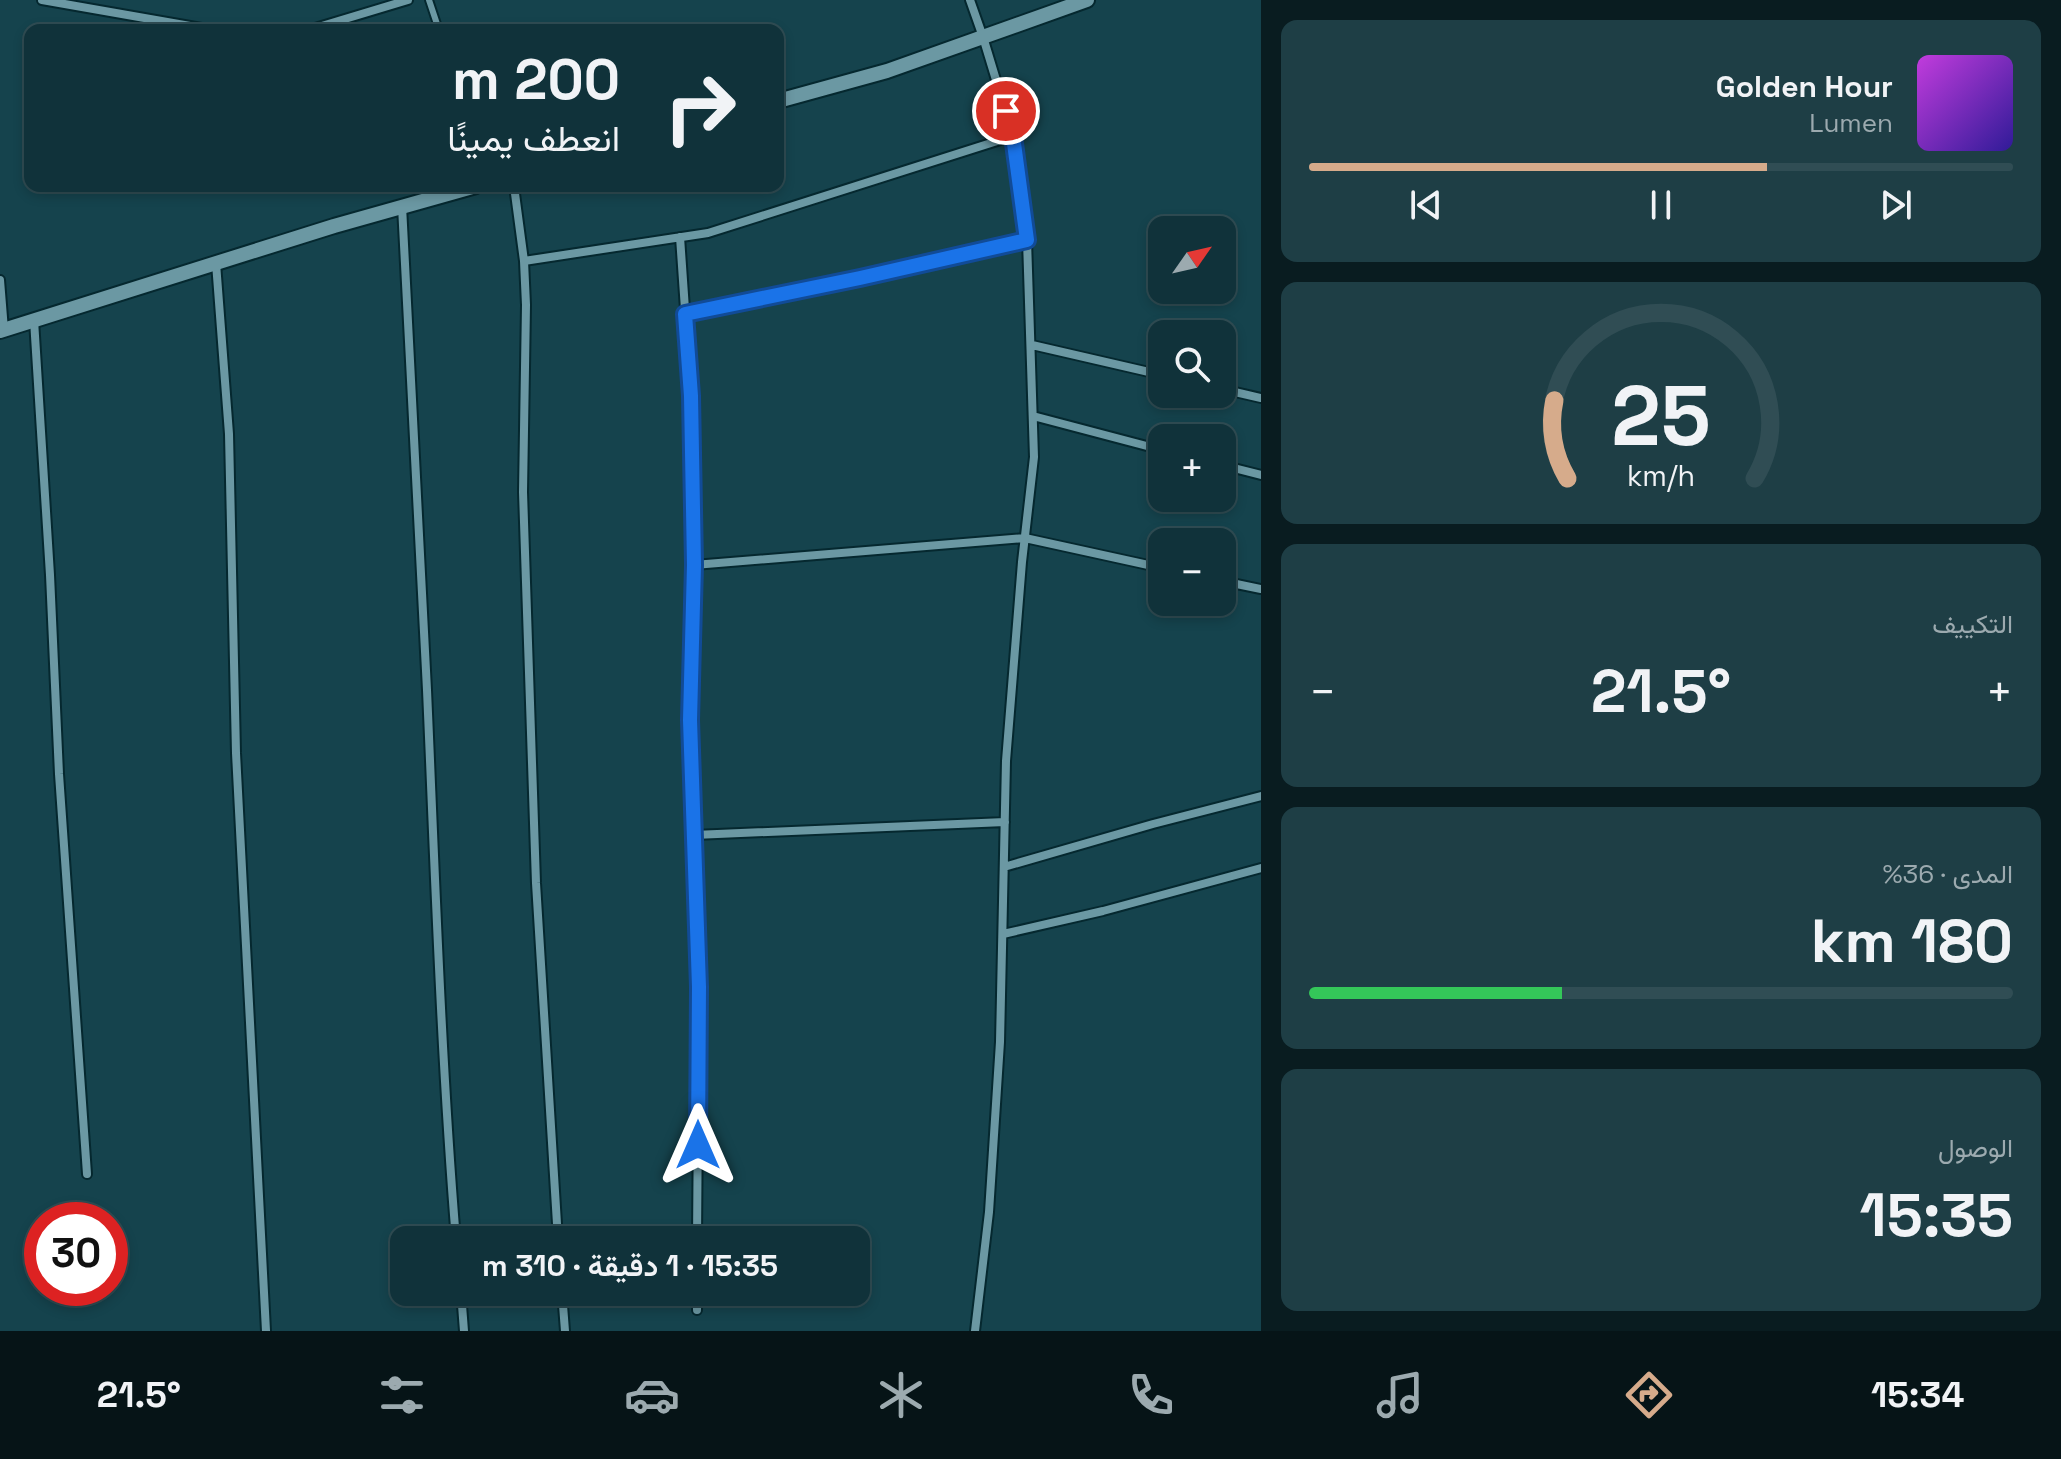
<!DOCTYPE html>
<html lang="ar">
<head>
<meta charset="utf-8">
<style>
  body { margin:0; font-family:"Space Grotesk",Vazirmatn,sans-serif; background:#1e3e45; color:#f1f3f6; direction:rtl; height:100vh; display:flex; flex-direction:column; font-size:30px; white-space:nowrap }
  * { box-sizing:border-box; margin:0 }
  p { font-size:26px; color:#9caaaf }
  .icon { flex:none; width:44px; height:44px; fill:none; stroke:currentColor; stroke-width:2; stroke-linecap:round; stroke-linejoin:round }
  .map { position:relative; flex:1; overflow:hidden; direction:ltr }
  .details { display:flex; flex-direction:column; gap:20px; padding:20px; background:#091c20; width:800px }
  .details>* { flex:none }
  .top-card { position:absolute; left:24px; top:24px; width:760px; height:168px; border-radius:16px; box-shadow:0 4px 12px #0003,0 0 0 2px #304d54; direction:rtl; background:#10323a; color:#f1f3f6; overflow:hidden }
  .needle { width:52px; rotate:56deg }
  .tools { position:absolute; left:1148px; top:216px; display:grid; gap:16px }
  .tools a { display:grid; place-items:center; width:88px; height:88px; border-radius:16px; background:#10323a; box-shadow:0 4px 12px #0003,0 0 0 2px #304d54; font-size:40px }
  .speed { position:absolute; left:24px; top:1202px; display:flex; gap:16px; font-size:40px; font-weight:700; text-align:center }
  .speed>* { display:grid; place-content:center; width:104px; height:104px; border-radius:50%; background:#10323a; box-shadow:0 4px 12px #0003,0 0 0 2px #304d54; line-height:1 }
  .speed .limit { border:12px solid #d22; background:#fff; color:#111 }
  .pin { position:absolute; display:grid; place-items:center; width:68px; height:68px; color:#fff; margin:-34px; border:4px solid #fff; border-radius:50%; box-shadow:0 2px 8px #0007 }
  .me { position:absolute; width:88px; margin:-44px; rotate:0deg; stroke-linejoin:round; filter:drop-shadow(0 0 6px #0008) }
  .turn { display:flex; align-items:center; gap:28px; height:168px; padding:0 32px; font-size:36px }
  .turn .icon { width:104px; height:104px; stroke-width:2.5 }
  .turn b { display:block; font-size:56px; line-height:68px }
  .big { font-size:60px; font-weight:600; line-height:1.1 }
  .details .widget { flex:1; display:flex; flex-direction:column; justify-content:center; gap:12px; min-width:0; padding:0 28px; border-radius:16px; background:#1e3e45 }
  .details .dial { align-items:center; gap:0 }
  .dial svg { height:208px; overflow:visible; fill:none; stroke:#304d54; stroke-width:7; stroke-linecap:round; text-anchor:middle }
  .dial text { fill:#f1f3f6; stroke:none }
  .song { display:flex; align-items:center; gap:24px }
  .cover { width:96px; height:96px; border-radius:12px; background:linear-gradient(135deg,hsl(290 70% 55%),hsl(250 70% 35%)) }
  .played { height:8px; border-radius:4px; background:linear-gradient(90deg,#d6ab8b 65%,#304d54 65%) }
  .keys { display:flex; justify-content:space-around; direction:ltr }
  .heat { display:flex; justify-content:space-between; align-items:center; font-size:44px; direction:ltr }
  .charge { height:12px; border-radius:6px; background:linear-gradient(90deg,#34c759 36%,#304d54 0) }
  .trip { position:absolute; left:390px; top:1226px; width:480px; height:80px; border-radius:16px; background:#10323a; box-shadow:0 4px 12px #0003,0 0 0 2px #304d54; font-weight:600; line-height:80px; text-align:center; direction:rtl }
  .menu { display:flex; height:128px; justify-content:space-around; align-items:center; background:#061417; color:#9caaaf }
  .menu .icon { width:56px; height:56px }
  .menu .selected { color:#d6ab8b }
  .menu b { font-size:36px; color:#f1f3f6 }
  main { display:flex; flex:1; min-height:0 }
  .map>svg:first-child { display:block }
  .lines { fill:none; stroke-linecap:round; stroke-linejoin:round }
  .service-casing { stroke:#05282f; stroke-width:10 }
  .minor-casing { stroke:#05282f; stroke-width:12 }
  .tertiary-casing { stroke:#05282f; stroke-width:18 }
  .service { stroke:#6b98a3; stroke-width:6 }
  .minor { stroke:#6b98a3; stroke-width:8 }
  .tertiary { stroke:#6b98a3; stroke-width:14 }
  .route-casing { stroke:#114b97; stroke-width:20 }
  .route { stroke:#1a73e8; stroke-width:14 }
</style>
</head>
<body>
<main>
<section class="details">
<div class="widget">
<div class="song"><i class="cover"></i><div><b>Golden Hour</b><p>Lumen</p></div></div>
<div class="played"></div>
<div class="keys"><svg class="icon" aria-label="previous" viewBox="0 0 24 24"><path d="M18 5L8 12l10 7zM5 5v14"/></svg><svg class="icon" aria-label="pause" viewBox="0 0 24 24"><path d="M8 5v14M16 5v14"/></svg><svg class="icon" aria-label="next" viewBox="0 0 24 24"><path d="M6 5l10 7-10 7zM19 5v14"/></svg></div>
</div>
<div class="widget dial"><svg viewBox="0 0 100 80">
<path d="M14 69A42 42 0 1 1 86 69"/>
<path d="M14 69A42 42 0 0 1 9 39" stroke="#d6ab8b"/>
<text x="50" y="56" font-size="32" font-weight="700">25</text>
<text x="50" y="72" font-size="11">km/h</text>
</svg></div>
<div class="widget"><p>التكييف</p>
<div class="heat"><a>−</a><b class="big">21.5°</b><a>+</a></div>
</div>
<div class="widget"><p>المدى · 36%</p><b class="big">180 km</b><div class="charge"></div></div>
<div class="widget"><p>الوصول</p><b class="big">15:35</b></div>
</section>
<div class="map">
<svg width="1261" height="1331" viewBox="0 0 1261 1331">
  <rect width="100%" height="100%" fill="#15434d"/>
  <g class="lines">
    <defs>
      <path id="service" d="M429,0L439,30"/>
      <path id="minor" d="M42,0L213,30
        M970,0L983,37L1013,136L1027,240L1034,457L1022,562L1006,761L1000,1042L989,1212L975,1331
        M215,30L315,28L408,0
        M514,186L524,261L526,305L523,492L536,883L558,1240
        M402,206C409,368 419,529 427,690C435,873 441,1057 456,1240
        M680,237L691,396L694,565L690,720L699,987L697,1240
        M524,261L708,233L1013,136
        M216,263L229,434L236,753L266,1331
        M0,280L4,330
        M685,314L860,278L1027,240
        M34,320L50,575L59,774L87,1174
        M1032,345L1162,375
        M1222,389L1261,398
        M1033,416L1162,450
        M1222,465L1261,475
        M694,565L1025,538L1162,568
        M1222,581L1261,589
        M694,835L1005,822
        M1004,867L1153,824L1261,796
        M1003,934L1103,911L1261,868
        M461,1292L464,1331
        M562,1292L565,1331
        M697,1310V1292"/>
      <path id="tertiary" d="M778,101L887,71L1087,0
        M0,331L334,226L476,186"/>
    </defs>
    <use href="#service" class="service-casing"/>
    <use href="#minor" class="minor-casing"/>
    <use href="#tertiary" class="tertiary-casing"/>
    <use href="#service" class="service"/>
    <use href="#minor" class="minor"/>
    <use href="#tertiary" class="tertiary"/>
  </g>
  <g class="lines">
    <defs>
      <path id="route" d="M698,1145L699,987L690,720L694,565L691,396L685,314L860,278L1027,240L1013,136L1006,111"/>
    </defs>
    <use href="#route" class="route-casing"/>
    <use href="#route" class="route"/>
  </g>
</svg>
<div class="tools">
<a><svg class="needle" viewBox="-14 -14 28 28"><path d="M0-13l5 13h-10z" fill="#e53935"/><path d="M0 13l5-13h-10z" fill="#9caaaf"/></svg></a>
<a><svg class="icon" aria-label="search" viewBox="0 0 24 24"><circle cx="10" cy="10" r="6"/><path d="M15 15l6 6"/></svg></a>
<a>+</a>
<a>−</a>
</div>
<div class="speed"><div class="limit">30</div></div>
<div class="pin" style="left:1006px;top:111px;background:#d93025"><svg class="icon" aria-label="arrive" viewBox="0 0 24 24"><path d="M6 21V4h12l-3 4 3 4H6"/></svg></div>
<svg class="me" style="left:698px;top:1145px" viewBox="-20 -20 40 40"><path d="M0-17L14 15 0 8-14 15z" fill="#1a73e8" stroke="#fff" stroke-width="4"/></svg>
<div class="trip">15:35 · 1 دقيقة · 310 m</div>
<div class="top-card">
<div class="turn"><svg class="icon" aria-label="right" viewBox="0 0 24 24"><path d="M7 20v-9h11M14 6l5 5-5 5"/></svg><div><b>200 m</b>انعطف يمينًا</div></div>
</div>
</div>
</main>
<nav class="menu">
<b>15:34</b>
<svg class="icon selected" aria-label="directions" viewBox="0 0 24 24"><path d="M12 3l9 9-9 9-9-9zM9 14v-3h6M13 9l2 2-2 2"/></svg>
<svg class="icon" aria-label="music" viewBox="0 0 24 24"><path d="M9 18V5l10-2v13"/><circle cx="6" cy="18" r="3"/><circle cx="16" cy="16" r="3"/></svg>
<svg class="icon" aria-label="phone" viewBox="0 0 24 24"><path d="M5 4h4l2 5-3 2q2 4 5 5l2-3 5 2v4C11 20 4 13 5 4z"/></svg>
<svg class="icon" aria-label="climate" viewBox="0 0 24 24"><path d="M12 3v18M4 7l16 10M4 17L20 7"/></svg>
<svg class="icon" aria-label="car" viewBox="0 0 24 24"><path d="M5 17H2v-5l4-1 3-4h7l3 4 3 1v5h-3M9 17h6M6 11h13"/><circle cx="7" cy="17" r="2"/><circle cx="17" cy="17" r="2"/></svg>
<svg class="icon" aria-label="filters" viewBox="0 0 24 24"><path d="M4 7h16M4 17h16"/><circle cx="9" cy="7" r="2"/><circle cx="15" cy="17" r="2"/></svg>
<b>21.5°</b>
</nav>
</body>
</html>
